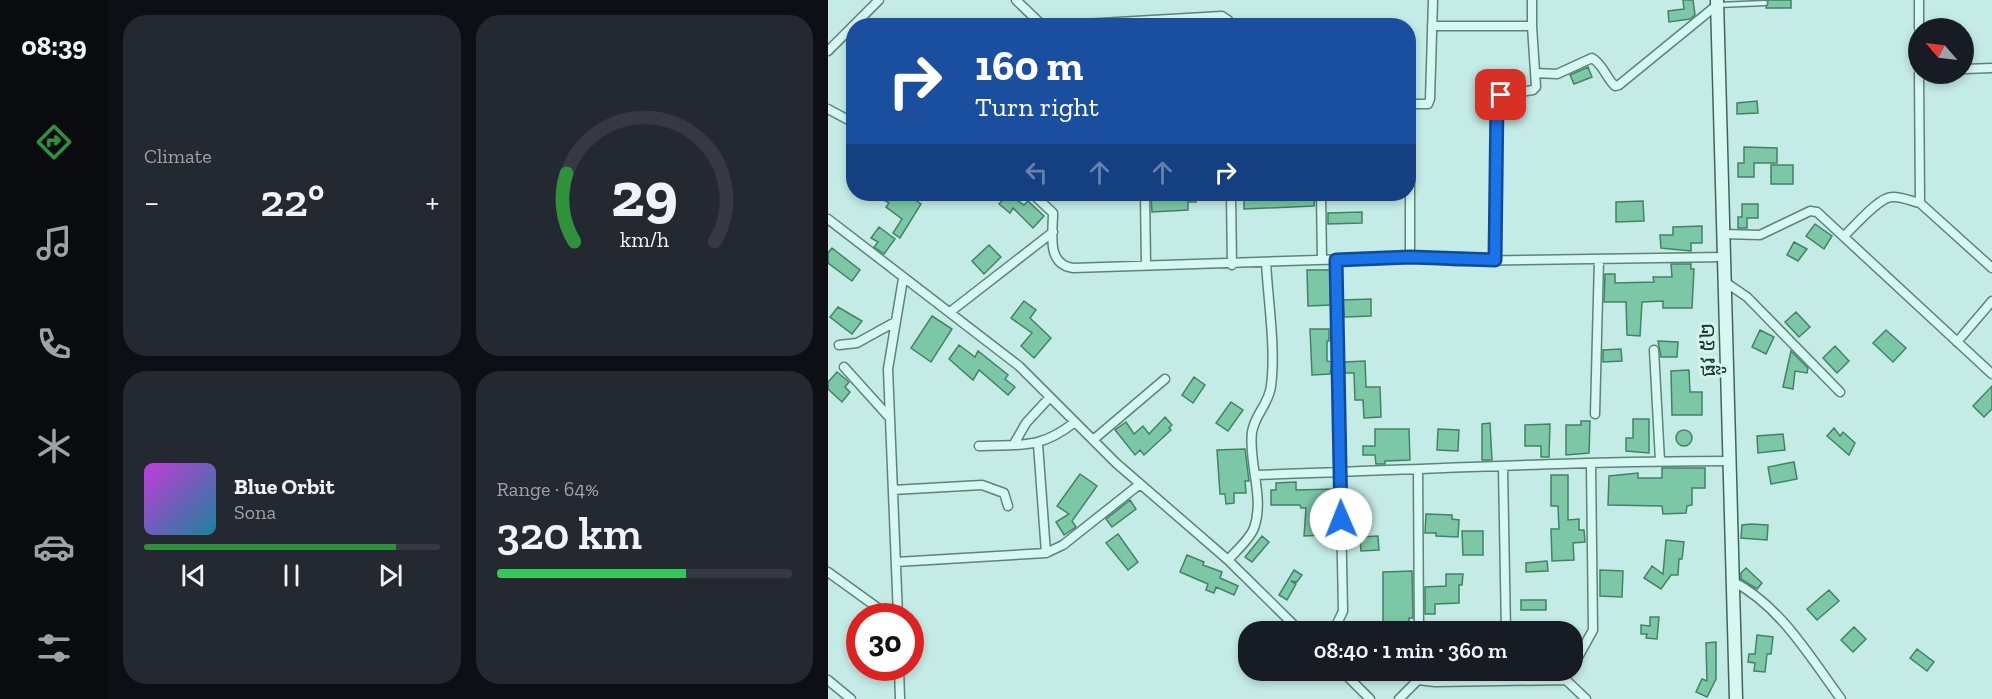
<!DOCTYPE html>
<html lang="en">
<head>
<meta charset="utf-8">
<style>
  body { margin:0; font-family:"Zilla Slab","Noto Sans Khmer",serif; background:#242831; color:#f1f3f6; height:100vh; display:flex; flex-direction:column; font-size:22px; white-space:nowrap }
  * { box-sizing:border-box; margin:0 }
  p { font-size:20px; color:#9ea1a6 }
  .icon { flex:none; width:33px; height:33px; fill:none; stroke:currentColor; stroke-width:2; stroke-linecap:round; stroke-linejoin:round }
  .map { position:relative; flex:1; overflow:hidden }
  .drawer { display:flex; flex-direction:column; gap:15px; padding:15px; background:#0d0f14; width:720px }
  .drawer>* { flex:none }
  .guide { position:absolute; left:18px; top:18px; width:570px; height:183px; border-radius:24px; box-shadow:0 3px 9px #0003; background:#1a4fa0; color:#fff; overflow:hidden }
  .needle { width:39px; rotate:298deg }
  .tools { position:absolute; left:1080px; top:18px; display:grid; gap:12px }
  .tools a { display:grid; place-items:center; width:66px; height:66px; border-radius:50%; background:#171b24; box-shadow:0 3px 9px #0003; font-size:30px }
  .speed { position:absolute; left:18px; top:603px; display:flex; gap:12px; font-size:30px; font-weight:700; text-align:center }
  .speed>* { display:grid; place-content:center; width:78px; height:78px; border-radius:50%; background:#171b24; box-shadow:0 3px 9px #0003; line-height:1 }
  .speed .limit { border:9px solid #d22; background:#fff; color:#111 }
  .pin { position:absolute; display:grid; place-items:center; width:51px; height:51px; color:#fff; margin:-26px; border-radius:12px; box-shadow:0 3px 9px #0006 }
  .me { position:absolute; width:66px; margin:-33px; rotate:359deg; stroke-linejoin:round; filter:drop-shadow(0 0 4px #0008) }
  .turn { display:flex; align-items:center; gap:21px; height:126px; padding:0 30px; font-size:27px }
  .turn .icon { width:78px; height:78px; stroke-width:2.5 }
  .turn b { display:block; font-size:42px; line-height:51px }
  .lanes { display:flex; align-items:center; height:57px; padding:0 30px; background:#0003; justify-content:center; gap:30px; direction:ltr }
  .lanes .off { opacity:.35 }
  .big { font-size:45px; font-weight:600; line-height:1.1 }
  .drawer .widget { flex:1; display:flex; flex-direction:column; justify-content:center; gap:9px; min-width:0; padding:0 21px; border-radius:24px; background:#242831 }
  .drawer .dial { align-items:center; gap:0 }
  .dial svg { height:156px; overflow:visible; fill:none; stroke:#363941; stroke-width:7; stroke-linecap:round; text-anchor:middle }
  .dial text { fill:#f1f3f6; stroke:none }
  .song { display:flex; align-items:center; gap:18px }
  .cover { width:72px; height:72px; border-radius:9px; background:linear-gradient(135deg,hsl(290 70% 55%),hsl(190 70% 35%)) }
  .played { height:6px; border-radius:3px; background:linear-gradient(90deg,#2f913c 85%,#363941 85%) }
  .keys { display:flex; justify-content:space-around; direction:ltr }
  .heat { display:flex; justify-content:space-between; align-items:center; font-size:33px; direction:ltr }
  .charge { height:9px; border-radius:4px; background:linear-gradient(90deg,#34c759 64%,#363941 0) }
  .drawer .tiles { flex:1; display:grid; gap:15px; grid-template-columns:repeat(2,1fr) }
  .trip { position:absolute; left:410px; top:621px; width:345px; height:60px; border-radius:24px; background:#171b24; box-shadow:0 3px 9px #0003; font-weight:600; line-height:60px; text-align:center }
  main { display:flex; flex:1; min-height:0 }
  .menu { display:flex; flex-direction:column; width:108px; justify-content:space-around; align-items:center; background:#090b0e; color:#9ea1a6 }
  .menu .icon { width:42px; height:42px }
  .menu .on { color:#2f913c }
  .menu b { font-size:27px; color:#f1f3f6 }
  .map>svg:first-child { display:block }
  .building { fill:#7cc7a6; stroke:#438365; stroke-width:1.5 }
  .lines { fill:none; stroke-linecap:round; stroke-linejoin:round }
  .lane-casing { stroke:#5b8578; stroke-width:7 }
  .street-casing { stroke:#5b8578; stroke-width:11 }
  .secondary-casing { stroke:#3f6759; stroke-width:15 }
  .lane { stroke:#d7f7f2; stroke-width:4 }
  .street { stroke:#d7f7f2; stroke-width:8 }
  .secondary { stroke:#d7f7f2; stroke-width:12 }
  .route-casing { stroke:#114b97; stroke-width:15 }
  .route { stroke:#1a73e8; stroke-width:10 }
  .labels { text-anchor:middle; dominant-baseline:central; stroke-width:6; stroke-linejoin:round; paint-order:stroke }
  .street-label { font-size:21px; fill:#1f362d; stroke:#d3f3ef }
</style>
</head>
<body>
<main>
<nav class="menu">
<b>08:39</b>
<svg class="icon on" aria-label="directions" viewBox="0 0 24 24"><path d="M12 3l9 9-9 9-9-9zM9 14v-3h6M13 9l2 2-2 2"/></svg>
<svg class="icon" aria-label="music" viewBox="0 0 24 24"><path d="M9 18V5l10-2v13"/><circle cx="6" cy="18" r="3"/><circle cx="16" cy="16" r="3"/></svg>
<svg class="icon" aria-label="phone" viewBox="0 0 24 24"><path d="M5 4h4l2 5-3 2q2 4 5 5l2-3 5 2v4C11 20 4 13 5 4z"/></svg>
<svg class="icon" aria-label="climate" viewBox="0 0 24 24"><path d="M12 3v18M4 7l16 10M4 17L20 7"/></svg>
<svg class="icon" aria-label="car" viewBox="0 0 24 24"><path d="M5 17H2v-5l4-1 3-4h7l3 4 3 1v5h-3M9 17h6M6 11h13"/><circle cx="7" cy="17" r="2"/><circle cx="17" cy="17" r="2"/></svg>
<svg class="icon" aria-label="filters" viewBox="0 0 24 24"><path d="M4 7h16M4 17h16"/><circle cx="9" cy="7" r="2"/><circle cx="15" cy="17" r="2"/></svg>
</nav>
<section class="drawer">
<div class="tiles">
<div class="widget"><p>Climate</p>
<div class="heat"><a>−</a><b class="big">22°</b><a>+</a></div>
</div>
<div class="widget dial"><svg viewBox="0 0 100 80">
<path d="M14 69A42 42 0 1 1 86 69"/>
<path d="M14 69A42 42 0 0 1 10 34" stroke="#2f913c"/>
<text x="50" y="56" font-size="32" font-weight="700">29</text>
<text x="50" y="72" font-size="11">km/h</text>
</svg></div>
<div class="widget">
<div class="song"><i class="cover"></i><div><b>Blue Orbit</b><p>Sona</p></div></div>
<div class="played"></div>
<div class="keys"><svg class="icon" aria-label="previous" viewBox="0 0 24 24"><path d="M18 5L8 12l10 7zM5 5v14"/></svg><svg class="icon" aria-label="pause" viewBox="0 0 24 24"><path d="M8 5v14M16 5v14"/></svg><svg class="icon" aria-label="next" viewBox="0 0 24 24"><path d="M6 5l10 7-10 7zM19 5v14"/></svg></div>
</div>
<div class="widget"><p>Range · 64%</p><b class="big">320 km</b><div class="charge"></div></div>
</div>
</section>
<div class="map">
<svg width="1164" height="699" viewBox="0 0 1164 699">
  <rect width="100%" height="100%" fill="#c4ebe5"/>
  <path class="building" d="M855,0H865L867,15L862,19L841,22L840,11L856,9Z
    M940,0H963V8H938Z
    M760,67L764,77L746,84L742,75Z
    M929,101L930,113L909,114V103Z
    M916,147L949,148V163H926V177H910V163H916Z
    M943,165H965V184H943Z
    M61,194H71L81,200L83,197L93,204L72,238L65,233L74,219L58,207L61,203L56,200Z
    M180,194L196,205L200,201L216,216L205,228L185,208L182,213L171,204Z
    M334,194H367L368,202H360V210L324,212L323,197H334Z
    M416,194H433V198L487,196L486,206L416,209Z
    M815,201L816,221L788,222V202Z
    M914,204H930V218H919V228H910V217H914Z
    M534,212V223L500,224V213Z
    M987,224L1004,236L996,249L978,236Z
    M874,226V243H863V251L833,248L832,235H845V227Z
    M51,227L67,239L56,254L46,247L50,242L43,238Z
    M966,242L979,249L970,261L959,255Z
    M161,245L173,257L156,274L144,261Z
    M4,248L32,270L24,281L0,263V253Z
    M843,264H863V269H866L864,308H835V301L814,302L812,336L799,335L798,302H776L777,274H787V283L826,282L825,277H844Z
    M479,270H502L503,305L480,306Z
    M543,299V316L516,317L515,300Z
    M196,301L208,310L202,318L223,338L206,358L193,346L204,333L183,318Z
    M10,307L34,321L24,334L2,317Z
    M968,312L982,327L971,337L957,322Z
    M104,316L124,329L103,362L83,348Z
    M482,329H501V341H499V361L504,362L502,374L484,375Z
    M932,330L946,337L938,354L924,347Z
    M1058,330L1078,348L1065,362L1045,343Z
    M830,341L850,342L849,357H833Z
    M131,345L147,357L150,351L180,375L177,379L187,387L180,395L151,370L145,380L121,359Z
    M1007,346L1021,361L1009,373L995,358Z
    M793,349L794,361L775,362V350Z
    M963,351L980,368L979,373L967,371L965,389L955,387Z
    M537,361L538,387H552L553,417L536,418L535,400H527L526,373H517L516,362Z
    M861,370L862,392H874V415H844L843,371Z
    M9,372L21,382L17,387L22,392L14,402L0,389V382Z
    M366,377L377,385L365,403L354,395Z
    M1164,386V409L1156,417L1145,406Z
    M403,402L415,410L400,431L388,423Z
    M337,417L344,425L341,428L343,430L316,455L312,450L307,455L287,430L298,422L306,434L315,426L321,434Z
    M805,419H821V453L798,451V438H805Z
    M753,421H762L761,453L738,455V425H753Z
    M662,423L664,460H654V424Z
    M722,424L721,457H713V446H697V425Z
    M1006,428L1012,436L1015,432L1027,443L1021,455L999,436Z
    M547,429H581L582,460L557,461V464H548L547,455H535V446H547Z
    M610,429L631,430L630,451L609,450Z
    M848 438a8 8 0 1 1 16 0a8 8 0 1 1-16 0Z
    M955,434L957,450L930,453L929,436Z
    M417,449L421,481H417L418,493H406V503L398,504L397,494H392L389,450Z
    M966,462L969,479L943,484L940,467Z
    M834,468H877V488H864V505L859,506L858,513L835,514L834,506L780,505L781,476L810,473V478H834Z
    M252,474L269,486L244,521L248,527L236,535L228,522L241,514L229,506Z
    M723,475H740V520L751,519V530H756L757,542L745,543L746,560L724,561L723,529H731L730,506H723Z
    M468,482V490L506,489L507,507H500L498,535L476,536L478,508H473L472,505H443V490H448V483Z
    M302,500L308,509L284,527L278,519Z
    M598,514L624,515V519L631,520L630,537L608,536V533H597Z
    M923,524L940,525L939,540L913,538L914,525Z
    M634,531H655V555H635Z
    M290,534L310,562L300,570L278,543Z
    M434,536L441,542L424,562L417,557Z
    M550,536L551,550L533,551L532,537Z
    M838,540L856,542L854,559H851L850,575H843L833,589L816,578L824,566L835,574Z
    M359,555L376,562L375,565L394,572L392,578L410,586L406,595L388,587L386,593L378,590L380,584L352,572Z
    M719,561L720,571L698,572V563Z
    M918,568L934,583L929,589L913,579V573Z
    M466,570L474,575L469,582L463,581L468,584L459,600L451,595Z
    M772,570L795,571L794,597L772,596Z
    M584,571L585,618H581V632H555V572Z
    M618,574H635L634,585H631V603L607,604V614H597V587L618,586Z
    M1001,590L1011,601L989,620L979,609Z
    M693,600H718V610H693Z
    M822,617H831L829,639L818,638L819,634H813V625L822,626Z
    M1026,627L1038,639L1025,652L1013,640Z
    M929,635L945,637L943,654H939L937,672L926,671L927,663L920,662L921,654H927Z
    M888,642V679L879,697L868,692L874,679L879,681L878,643Z
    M1089,649L1106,662L1099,671L1082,658Z"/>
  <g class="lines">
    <defs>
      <path id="lane" d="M890,5L937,3"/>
      <path id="street" d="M188,0L215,26
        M1091,0V28
        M220,26L394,16L400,20L401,26
        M604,26H704V0
        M0,51L51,0
        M1136,69L1164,68
        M707,73L729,74L764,58C775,64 778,78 787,86L791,85L889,5
        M1091,74L1092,203
        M580,104H600L602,99L605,0
        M582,104V257
        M0,109L26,123
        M205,194L225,213C225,234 218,264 245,268L582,257L627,261L896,257
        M317,194L318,265
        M403,194L404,265
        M493,194L494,260
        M0,219L191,366L288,463L400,560L473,632
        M895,234L932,235L982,211L989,212L1164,374
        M1017,235C1027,226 1051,197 1064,197C1072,196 1083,201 1092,203L1164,268
        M667,260L669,99L673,95L705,90L708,87L704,26
        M897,282L919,297L1012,392
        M122,312L225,232
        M1129,342L1164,301
        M11,345L29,343L67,322
        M826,350L832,461
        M16,367L61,417
        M767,414L771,259
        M265,440L337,379
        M186,444L198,423L222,397
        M210,444L218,553
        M151,446C194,444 211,450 247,422
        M675,468L678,632
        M590,470L591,632
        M428,475C586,470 744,461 901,461
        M65,490L154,485L176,493L180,506
        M400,560C408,551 422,539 426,528C437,498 420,462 424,432C427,414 441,404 443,386C448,348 440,301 438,262
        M68,562L218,553L235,545L312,484
        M0,572L61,616
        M904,581C952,605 982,657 1013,699
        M70,616L60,369L75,279
        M505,632L515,611L508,260
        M71,668L72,699
        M744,668L765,630L763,465
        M513,670L542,699
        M679,670V680
        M0,680L23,699
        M590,680L607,682L738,680
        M738,680L758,699
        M571,699L590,680L591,670"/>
      <path id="secondary" d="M889,0L908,699"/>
    </defs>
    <use href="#lane" class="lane-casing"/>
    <use href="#street" class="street-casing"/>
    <use href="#secondary" class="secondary-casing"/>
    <use href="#lane" class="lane"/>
    <use href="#street" class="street"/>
    <use href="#secondary" class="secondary"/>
  </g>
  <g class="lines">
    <defs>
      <path id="route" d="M513,519L508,260L582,257L667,260L669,99L673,95"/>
    </defs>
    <use href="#route" class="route-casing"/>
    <use href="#route" class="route"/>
  </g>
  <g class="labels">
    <g class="street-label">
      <text transform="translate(879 350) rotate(-91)">ផ្លូវ ៥២</text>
    </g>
  </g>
</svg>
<div class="tools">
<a><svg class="needle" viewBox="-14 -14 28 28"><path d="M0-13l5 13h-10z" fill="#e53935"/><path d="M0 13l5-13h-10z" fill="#9ea1a6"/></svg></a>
</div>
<div class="speed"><div class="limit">30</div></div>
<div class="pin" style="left:673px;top:95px;background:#d93025"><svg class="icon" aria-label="arrive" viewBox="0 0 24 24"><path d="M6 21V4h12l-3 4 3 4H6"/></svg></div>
<svg class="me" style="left:513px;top:519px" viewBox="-20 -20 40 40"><circle r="19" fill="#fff"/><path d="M0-13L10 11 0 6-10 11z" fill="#1a73e8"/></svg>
<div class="trip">08:40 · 1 min · 360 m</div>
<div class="guide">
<div class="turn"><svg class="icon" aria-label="right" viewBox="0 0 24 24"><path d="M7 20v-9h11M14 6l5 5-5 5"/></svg><div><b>160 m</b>Turn right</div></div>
<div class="lanes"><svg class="icon off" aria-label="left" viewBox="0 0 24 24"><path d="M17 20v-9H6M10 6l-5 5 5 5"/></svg><svg class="icon off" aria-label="ahead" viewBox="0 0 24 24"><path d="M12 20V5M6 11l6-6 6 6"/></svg><svg class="icon off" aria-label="ahead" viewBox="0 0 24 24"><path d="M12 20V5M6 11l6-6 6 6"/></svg><svg class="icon" aria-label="right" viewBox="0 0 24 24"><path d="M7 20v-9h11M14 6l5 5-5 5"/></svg></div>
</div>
</div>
</main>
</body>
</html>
